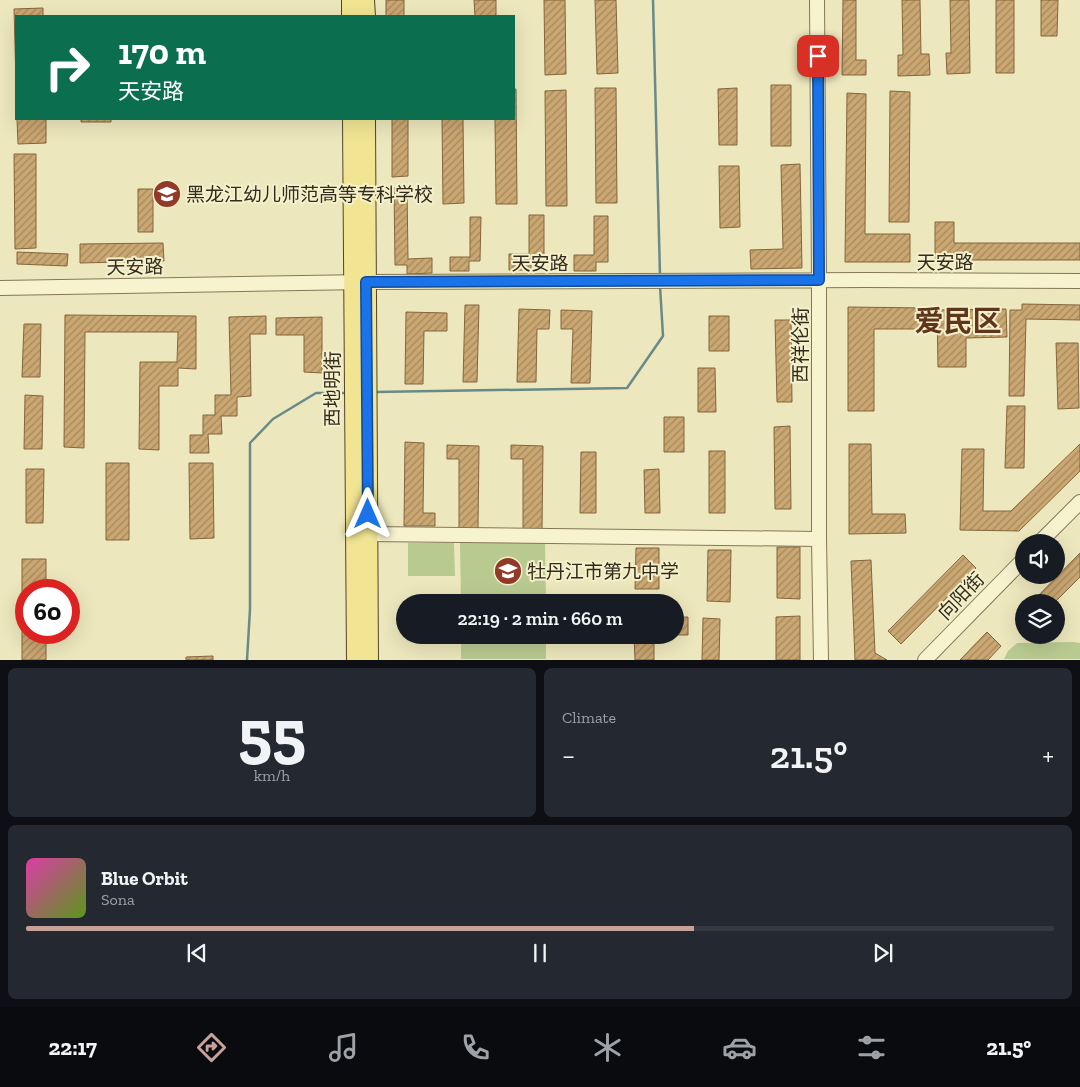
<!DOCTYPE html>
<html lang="en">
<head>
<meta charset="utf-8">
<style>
  body { margin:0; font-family:"Zilla Slab","Noto Sans SC",serif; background:#242831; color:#f1f3f6; height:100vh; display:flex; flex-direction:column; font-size:19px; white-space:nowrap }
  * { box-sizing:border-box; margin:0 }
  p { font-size:16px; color:#9ea1a6 }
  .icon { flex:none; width:28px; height:28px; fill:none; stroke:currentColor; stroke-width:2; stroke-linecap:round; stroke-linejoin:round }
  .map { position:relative; height:660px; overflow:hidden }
  .sheet { display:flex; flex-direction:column; gap:8px; padding:8px; background:#0d0f14; flex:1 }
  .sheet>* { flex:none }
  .hud { position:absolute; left:15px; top:15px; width:500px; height:105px; border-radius:0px; box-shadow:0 5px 20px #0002; background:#0b6e4f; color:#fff; overflow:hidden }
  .buttons { position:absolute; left:1015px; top:534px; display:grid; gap:10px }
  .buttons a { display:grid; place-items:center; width:50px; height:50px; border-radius:50%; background:#171b24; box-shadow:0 5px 20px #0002; font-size:25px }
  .speed { position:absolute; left:15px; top:579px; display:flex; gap:10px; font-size:25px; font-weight:700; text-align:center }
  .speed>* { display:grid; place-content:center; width:65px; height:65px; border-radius:50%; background:#171b24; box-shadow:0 5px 20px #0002; line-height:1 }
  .speed .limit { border:8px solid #d22; background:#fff; color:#111 }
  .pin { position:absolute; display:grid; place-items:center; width:42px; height:42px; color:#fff; margin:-21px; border-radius:10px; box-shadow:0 2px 8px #0006 }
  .me { position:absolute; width:55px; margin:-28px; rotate:0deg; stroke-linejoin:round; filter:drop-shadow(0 0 4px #0008) }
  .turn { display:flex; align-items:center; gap:18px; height:105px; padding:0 20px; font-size:22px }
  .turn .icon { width:65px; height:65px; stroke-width:2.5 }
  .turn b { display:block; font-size:35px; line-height:42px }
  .big { font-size:38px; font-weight:600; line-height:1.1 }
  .sheet .card { flex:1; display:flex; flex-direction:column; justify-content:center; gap:8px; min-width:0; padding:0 18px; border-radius:8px; background:#242831 }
  .sheet .dial { align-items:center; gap:0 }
  .dial b { font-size:65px; line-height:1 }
  .song { display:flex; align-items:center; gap:15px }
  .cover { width:60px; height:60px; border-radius:8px; background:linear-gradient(135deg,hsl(320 70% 55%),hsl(90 70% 35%)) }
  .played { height:5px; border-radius:2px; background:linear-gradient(90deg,#c6a099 65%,#363941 65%) }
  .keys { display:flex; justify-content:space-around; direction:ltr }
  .heat { display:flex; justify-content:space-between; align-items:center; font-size:28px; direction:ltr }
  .sheet .tiles { flex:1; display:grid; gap:8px; grid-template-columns:1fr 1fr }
  .card:last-child { grid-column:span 2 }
  .trip { position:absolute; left:396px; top:594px; width:288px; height:50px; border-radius:25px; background:#171b24; box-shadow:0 5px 20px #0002; font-weight:600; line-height:50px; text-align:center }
  .tabs { display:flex; height:80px; justify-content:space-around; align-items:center; background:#090b0e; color:#9ea1a6 }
  .tabs .icon { width:35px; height:35px }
  .tabs .current { color:#c6a099 }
  .tabs b { font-size:22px; color:#f1f3f6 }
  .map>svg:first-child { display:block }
  .pitch { fill:#b9ca91 }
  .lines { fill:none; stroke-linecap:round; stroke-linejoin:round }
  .stream { stroke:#688b89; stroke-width:2.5 }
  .building { fill:url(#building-hatch); stroke:#83653c }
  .minor-casing { stroke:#847756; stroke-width:16 }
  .major-casing { stroke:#51442b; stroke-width:20 }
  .minor { stroke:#f8f3cf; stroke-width:14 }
  .major { stroke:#f1e593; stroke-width:18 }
  .route-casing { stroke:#114b97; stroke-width:12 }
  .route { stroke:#1a73e8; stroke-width:9 }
  .labels { text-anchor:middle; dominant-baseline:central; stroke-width:4; stroke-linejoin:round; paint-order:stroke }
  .poi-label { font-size:19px; fill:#332b1b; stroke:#f4f0cc; text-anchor:start }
  .street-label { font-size:19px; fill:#332b1b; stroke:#f4f0cc }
  .town-label { font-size:29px; font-weight:bold; fill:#5f361b; stroke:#f4f0cc }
</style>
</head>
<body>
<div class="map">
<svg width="1080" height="660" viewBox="0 0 1080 660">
  <defs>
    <pattern id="building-hatch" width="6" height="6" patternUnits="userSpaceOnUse" patternTransform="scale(1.25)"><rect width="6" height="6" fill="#cba772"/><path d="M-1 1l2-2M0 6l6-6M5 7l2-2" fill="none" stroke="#a5885d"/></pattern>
  </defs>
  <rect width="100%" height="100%" fill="#ede7bd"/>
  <path class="pitch" d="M545,542L546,602H461L460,543Z
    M408,543H454L455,576H408Z
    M461,635H546V659H461Z
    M1074,642L1080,643V659H1004L1008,651L1017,643Z"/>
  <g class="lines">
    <path class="stream" d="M653,0L660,276
      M375,392L627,388L663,336L660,286
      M247,660L250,609V443L273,419L316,393H347"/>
  </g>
  <path class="building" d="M386,0H404V16H386Z
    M474,0H496V16H475Z
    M544,0H565L566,74L545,75Z
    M595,0H616L618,73L597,74Z
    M843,0H856V60H866V75H842Z
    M902,0H920L921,54H929L930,75L898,76V55H903Z
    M950,0H969L970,73L947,74L946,53H951Z
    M996,0H1014V73H996Z
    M1041,0H1058L1057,36H1041Z
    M43,8V16H16V81L14,9Z
    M771,85H791V146H771Z
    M595,88H616L617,203H596Z
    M737,88V145H719L718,89Z
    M514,89H516L517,204H496L495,119H514Z
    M566,90L567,206H546L545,91Z
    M890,91L910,92L909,222H889Z
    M847,93L866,94L865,234H910V262H845Z
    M17,119H46V143L18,144Z
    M81,119H111V122H81Z
    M392,119H408V176L392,177Z
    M442,119H463L464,203L443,204Z
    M14,154H36V248L15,249Z
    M800,164L802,268L751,269L750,250L783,249L781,165Z
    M719,166H739L740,227L720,228Z
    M394,188H407L408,259L432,258V273L407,274V265H395Z
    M138,189H153V232H138Z
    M529,215H544V261H531V270H509V254H529Z
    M594,216H608V262H596V271H574V255H594Z
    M470,217H481L480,261H469V271H450V257H470Z
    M935,222H954V243H1080V260H935Z
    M163,243L164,261L80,263V244Z
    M17,252L68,254L67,266L17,264Z
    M1022,304L1080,305V320L1026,319L1024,396H1009L1010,310H1022Z
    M465,305H479L477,382H463Z
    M848,307L926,308V329H874V411H848Z
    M519,309L550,310L549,329H537L536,382H517Z
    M1006,309L1007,337L966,338V367H938L937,310Z
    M561,310L592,311L590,383H571L573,329H561Z
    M406,312L447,313V331H424L423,384H405Z
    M65,315L196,316V369L178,368V386H159V450L139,449L140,362H177L178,332H85L84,448L64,447Z
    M266,316V334H250L251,396L237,397V416H221L222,434H208L209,453H190V435H203V415H215V395H231L229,317Z
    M709,316H729V351H709Z
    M322,317V373L304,372V335H276V318Z
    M775,320H791L792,402H777Z
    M24,324H41L40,377H22Z
    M1056,343H1078L1079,408L1058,409Z
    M698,368H715L716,412H698Z
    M25,395L43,396L42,449H24Z
    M1007,406H1025L1024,468H1005Z
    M664,417H684V452H664Z
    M790,426L791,509H775L774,427Z
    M405,442L424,443L423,513H435V526H404Z
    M849,444H871L872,514H905L906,533L849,534Z
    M1080,444V471L1019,531L960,530L962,449H984L983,511H1011Z
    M447,445L479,446L478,529H459V459H447Z
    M511,445L543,446L542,529H523V459H511Z
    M709,451H725V513H709Z
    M581,452H596V513H580Z
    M106,463H129V540H106Z
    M189,463H213L214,538L190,539Z
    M26,469H44L43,523H26Z
    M659,469L660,513H645L644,470Z
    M777,547H800V599L777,598Z
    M636,548H659V589H635Z
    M708,550H731L730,602L707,601Z
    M1080,553V577L1055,602H1032Z
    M963,555L976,568L901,644L888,631Z
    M22,559H46V590H26V632H46V660H22Z
    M871,560L875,653L887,660H855L851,561Z
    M800,616V660H776V617Z
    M675,617H688V635H675Z
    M703,618L720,619L719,660H702Z
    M987,632L1001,646L988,660H960Z
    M634,635H654V660H635Z
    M213,656V660H186V657Z"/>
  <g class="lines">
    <defs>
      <path id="minor" d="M817,0L819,280V539L821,660
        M0,288L366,282L866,280L1080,281
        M368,534L819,539
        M1040,542L1080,502
        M925,660L1024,559"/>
      <path id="major" d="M351,0V16
        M365,0L366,16
        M352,119L356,660
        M366,119L369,660"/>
    </defs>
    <use href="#minor" class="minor-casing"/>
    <use href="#major" class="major-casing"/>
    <use href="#minor" class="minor"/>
    <use href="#major" class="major"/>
  </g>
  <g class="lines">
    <defs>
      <path id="route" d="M368,514L366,282L819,280L818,56"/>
    </defs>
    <use href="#route" class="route-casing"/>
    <use href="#route" class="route"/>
  </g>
  <defs>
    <symbol id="school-disc" viewBox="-11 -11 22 22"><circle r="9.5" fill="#923a27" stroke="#f4f0cc"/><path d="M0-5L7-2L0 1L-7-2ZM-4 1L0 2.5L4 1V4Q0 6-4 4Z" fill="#fff"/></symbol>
  </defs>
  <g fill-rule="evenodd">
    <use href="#school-disc" x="151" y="178" width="32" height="32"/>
    <use href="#school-disc" x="492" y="555" width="32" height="32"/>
  </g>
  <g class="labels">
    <g class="poi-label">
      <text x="186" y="194">黑龙江幼儿师范高等专科学校</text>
      <text x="527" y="571">牡丹江市第九中学</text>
    </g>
    <g class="street-label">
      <text x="945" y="262">天安路</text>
      <text x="540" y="263">天安路</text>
      <text transform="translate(135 267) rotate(-1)">天安路</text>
      <text transform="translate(800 345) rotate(-90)">西祥伦街</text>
      <text transform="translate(332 389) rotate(-90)">西地明街</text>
      <text transform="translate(961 596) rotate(-46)">向阳街</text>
    </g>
    <g class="town-label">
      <text x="958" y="321">爱民区</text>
    </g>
  </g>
</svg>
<div class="buttons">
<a><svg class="icon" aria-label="sound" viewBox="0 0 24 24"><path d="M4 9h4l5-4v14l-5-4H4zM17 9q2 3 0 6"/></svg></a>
<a><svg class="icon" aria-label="layers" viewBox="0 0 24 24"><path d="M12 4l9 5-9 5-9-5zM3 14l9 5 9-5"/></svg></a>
</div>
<div class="speed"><div class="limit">60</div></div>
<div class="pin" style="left:818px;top:56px;background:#d93025"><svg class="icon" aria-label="arrive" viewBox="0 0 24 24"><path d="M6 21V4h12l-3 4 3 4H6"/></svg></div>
<svg class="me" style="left:368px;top:514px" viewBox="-20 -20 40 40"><path d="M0-17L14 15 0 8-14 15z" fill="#1a73e8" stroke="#fff" stroke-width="4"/></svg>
<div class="trip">22:19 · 2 min · 660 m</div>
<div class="hud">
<div class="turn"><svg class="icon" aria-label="right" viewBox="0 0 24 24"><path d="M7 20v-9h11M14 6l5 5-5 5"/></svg><div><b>170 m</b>天安路</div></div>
</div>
</div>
<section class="sheet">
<div class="tiles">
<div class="card dial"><b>55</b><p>km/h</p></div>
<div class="card"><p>Climate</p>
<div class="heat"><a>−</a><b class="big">21.5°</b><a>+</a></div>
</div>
<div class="card">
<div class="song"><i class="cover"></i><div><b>Blue Orbit</b><p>Sona</p></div></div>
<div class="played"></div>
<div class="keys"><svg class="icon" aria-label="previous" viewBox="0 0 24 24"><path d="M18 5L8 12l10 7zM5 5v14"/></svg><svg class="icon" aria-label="pause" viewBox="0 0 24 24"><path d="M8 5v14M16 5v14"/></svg><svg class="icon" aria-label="next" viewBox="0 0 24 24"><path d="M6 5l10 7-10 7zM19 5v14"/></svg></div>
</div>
</div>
</section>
<nav class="tabs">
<b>22:17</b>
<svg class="icon current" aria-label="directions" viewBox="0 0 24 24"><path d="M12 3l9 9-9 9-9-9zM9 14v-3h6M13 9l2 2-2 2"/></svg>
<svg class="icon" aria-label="music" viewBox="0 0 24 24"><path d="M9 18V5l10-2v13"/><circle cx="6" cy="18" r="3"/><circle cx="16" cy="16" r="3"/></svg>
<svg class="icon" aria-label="phone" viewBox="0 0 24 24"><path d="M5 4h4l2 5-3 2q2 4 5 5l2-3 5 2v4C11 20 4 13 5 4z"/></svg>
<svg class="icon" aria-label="climate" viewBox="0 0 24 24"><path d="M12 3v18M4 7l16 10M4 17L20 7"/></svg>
<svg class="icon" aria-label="car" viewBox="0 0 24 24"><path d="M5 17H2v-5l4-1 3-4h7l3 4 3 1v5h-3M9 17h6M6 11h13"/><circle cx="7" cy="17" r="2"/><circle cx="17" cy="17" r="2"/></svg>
<svg class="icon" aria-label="filters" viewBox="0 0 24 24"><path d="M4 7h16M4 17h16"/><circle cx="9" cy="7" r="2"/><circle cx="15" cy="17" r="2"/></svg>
<b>21.5°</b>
</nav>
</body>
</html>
